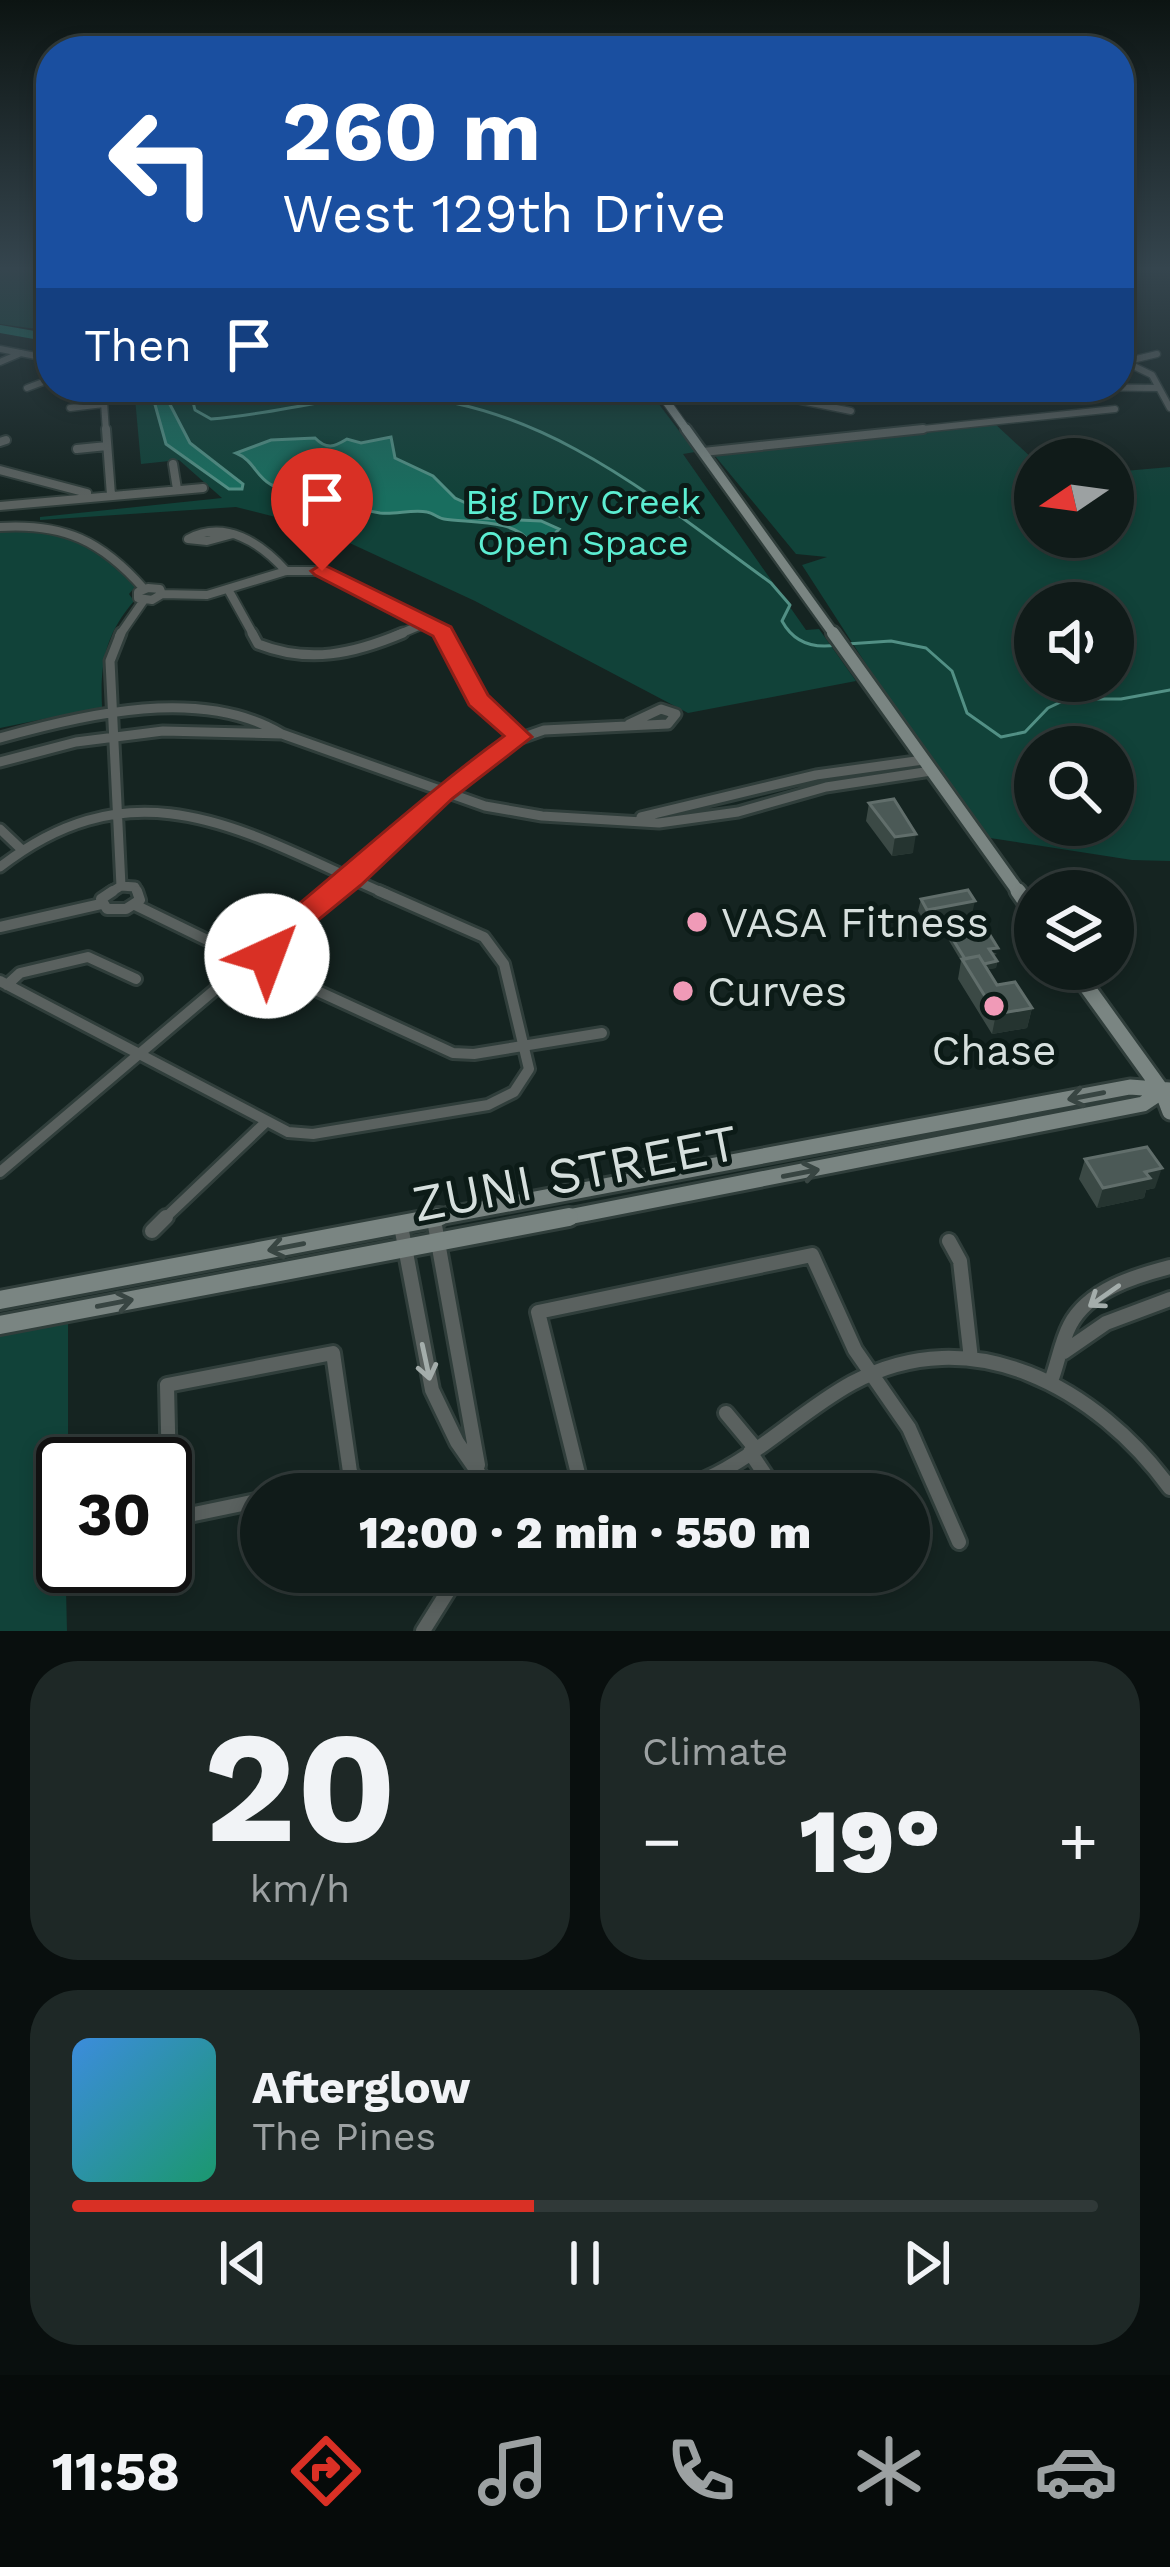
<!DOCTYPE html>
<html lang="en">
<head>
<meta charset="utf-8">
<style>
  body { margin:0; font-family:"Work Sans",sans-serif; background:#1e2826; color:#f1f3f6; height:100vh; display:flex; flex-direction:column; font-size:45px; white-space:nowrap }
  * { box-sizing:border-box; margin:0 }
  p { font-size:39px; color:#9ca1a2 }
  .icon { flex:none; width:66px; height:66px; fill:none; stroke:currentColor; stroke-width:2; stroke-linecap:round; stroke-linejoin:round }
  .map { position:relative; height:1631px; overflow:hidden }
  .details { display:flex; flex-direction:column; gap:30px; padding:30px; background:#090f0e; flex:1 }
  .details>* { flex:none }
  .banner { position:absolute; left:36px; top:36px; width:1098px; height:366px; border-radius:48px; box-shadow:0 6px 18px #0003,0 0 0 3px #303938; background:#1a4fa0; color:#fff; overflow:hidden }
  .needle { width:78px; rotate:257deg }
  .buttons { position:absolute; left:1014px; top:438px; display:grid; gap:24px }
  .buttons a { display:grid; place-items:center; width:120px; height:120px; border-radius:50%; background:#101b19; box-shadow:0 6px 18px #0003,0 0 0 3px #303938; font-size:60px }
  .speed { position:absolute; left:36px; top:1437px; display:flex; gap:24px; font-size:60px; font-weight:700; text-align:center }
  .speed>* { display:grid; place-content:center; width:156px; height:156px; border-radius:50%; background:#101b19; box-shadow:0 6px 18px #0003,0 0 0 3px #303938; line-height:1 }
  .speed .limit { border:6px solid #111; border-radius:18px; background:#fff; color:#111 }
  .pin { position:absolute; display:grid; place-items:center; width:102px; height:102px; color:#fff; margin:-123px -51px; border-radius:50% 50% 50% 0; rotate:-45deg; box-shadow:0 0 12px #0007 }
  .pin .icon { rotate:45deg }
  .me { position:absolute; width:132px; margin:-66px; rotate:43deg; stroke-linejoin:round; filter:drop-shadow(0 0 9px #0008) }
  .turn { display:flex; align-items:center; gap:42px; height:252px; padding:0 48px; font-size:54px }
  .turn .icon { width:156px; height:156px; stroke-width:2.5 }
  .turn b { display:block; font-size:84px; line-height:102px }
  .then { display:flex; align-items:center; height:114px; padding:0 48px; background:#0003; gap:24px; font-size:45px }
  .big { font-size:90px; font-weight:800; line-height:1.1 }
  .details .widget { flex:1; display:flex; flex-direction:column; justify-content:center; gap:18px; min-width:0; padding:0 42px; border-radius:48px; background:#1e2826 }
  .details .dial { align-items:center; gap:0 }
  .dial b { font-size:156px; line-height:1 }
  .song { display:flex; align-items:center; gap:36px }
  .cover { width:144px; height:144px; border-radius:18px; background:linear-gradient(135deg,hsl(210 70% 55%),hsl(160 70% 35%)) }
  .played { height:12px; border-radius:6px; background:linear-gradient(90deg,#d93025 45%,#303938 45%) }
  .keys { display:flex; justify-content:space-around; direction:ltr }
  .heat { display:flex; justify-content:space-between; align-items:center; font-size:66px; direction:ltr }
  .details .tiles { flex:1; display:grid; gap:30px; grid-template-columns:1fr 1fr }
  .widget:last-child { grid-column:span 2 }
  .trip { position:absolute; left:240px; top:1473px; width:690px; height:120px; border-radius:60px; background:#101b19; box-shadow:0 6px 18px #0003,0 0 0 3px #303938; font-weight:800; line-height:120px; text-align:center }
  .tabs { display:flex; height:192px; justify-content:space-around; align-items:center; background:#060b0a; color:#9ca1a2 }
  .tabs .icon { width:84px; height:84px }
  .tabs .current { color:#d93025 }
  .tabs b { font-size:54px; color:#f1f3f6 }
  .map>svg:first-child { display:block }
  .green { fill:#114239; fill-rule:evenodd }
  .water { fill:#196e5f; stroke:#529085; stroke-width:3 }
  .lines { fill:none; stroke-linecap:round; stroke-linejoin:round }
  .stream { stroke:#529085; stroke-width:3 }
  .canal { stroke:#196e5f; stroke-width:8 }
  .minor-far4-casing { stroke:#303e3b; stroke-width:9 }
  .minor-far3-casing { stroke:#303e3b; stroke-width:12 }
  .minor-far2-casing { stroke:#303e3b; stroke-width:15 }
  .minor-far1-casing { stroke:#303e3b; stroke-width:16 }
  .minor-casing { stroke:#303e3b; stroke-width:20 }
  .secondary-far4-casing { stroke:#303e3b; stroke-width:10 }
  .secondary-far3-casing { stroke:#303e3b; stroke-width:14 }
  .secondary-far2-casing { stroke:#303e3b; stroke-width:18 }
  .secondary-far1-casing { stroke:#303e3b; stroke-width:21 }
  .secondary-casing { stroke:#303e3b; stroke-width:24 }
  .minor-far4 { stroke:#5a615f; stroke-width:6 }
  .minor-far3 { stroke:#5a615f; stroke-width:8 }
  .minor-far2 { stroke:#5a615f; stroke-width:9 }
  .minor-far1 { stroke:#5a615f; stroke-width:10 }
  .minor { stroke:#5a615f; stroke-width:14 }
  .secondary-far4 { stroke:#7a8582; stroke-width:8 }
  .secondary-far3 { stroke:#7a8582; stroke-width:9 }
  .secondary-far2 { stroke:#7a8582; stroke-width:12 }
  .secondary-far1 { stroke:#7a8582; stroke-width:15 }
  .secondary { stroke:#7a8582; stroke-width:18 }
  .wall { fill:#3b4945 }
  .shaded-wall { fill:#253430 }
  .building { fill:#4b5956; stroke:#616e6b; stroke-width:3 }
  .oneway { stroke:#384542 }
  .oneway2 { stroke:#a4adab }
  .route { fill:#d93025; stroke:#8d1f18; stroke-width:3 }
  .poi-dot { fill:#f09ab7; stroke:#0c1b17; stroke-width:4.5 }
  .labels { text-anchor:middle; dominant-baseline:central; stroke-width:10; stroke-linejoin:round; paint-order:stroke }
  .far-park-label { font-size:36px; fill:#5ceed2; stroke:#0c1b17 }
  .poi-label { font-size:42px; fill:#d6dfdd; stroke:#0c1b17; text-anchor:start }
  .near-street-label { font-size:51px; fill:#d6dfdd; stroke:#0c1b17 }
</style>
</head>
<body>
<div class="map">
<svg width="1170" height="1631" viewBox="0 0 1170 1631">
  <rect width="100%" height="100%" fill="#152421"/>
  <path class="green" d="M0,269H51V331L0,324Z
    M134,387H183L182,397L288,400L320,396L319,387H517L548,403L652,395L695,452L683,454L806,630L819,629L856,681L688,713L475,601L315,527L236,507L40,520V517L222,498L179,460L141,464Z
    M993,422L1035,461V537H1113V472L1170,467V861L1132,860L977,836L802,565L827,557L796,554L711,451ZM1035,603H1113V681H1035ZM1035,747H1113V825H1035Z
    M0,530C70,530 88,531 135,587L129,594L134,601C105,635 100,663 102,707L0,728Z
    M68,1323V1464H63L67,1631H0V1335Z"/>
  <path class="water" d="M164,393L190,443L243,484L242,489H229L166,444L154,401Z
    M391,437L395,458L433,476L455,498L481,510L480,518L541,521L559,529L549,540L524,549L529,542C517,519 467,523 444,519C438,518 433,513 427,512C412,509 395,515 380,513C363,510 282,492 270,484C256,476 253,460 236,453L271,440L315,438C327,450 334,447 347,439L361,443Z"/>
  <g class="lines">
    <path class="stream" d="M212,387L193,402L195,410L211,419C274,415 338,393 401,396C546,404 659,502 771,583L790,605L782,621C794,643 813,649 837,645
      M331,387L339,400
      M847,644L891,641L926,648L952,671L967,713L1001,737L1025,732L1048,708L1067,699H1121L1170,690"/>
    <path class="canal" d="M0,329L51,338"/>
    <defs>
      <path id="minor-far4" d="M0,349L51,359
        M1119,359L1152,375L1170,408
        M1128,361L1157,354
        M0,362L21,353
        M103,387L106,432
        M731,387L851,411
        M938,387L953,393L956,400
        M1067,387L1159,388
        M27,388L51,379
        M70,408L104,404
        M894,432L1115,409"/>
      <path id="minor-far3" d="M106,429L111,495
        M0,442L6,440
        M77,449L107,446
        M703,452L923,429
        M173,464L177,489
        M0,470L87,493
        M0,506L203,488
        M0,527C64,523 102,541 144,589
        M233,534L207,541L188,539C225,519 261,543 286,571
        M148,588L160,589L162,594L152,600L138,598V592Z
        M229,591L254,636
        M162,594L207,595L286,571H322L444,636
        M119,636L144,600
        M395,636L428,622"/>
      <path id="minor-far2" d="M252,633L258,644C309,664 353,654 403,633
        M443,633L471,691L519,737
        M0,738C85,714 202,686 282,734
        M0,762L76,742L163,731L282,734L485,806L542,816L659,823L738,812L826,787L931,771
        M641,817L816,775L923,760
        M0,829L21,849
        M0,867C139,759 248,834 386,894
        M121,886L110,661L121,633
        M108,894L121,886L135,887L138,894
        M328,894L504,744L544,730L668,724L676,714L661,709L629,724"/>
      <path id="minor-far1" d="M113,891L101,899L107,909H126L140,900L137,891
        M135,905L236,954
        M0,927L101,904
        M258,949L267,956L263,966L249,972L235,969L236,954Z
        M262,950L331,891
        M263,966L453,1053L474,1054L602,1033
        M0,981L288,1132L313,1134L488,1105L514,1092L529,1069L504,964L484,937L379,891
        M7,985L20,973L88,957L136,979
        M0,1172L237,971
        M163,1220L266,1122"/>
      <path id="minor" d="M434,1220L478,1465
        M401,1226L432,1390L457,1442L493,1494
        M152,1231L166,1217
        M949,1241L960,1261L971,1359
        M1064,1352L1106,1323L1170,1299
        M1051,1381C1058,1363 1061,1342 1070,1325C1088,1290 1135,1276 1170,1267
        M726,1413L756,1449
        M750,1452L778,1494
        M288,1494L353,1477
        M583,1494L538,1312L812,1255L855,1350L909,1428L959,1542
        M653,1494C670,1489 690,1486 706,1479C759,1455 801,1411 852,1383C972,1318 1097,1388 1170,1488
        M261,1500L170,1519L167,1385L333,1353L350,1472L366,1494
        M423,1631L460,1572"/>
      <path id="secondary-far4" d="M656,387L688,432"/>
      <path id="secondary-far3" d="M686,429L835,636"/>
      <path id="secondary-far2" d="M833,633L1020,894"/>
      <path id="secondary-far1" d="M1018,891L1035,915
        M1074,969L1162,1091L1170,1112
        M423,1220L1130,1087L1170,1090
        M553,1220L1143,1104L1161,1092"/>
      <path id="secondary" d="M0,1300L439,1217
        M0,1325L569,1217"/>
    </defs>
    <use href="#minor-far4" class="minor-far4-casing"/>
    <use href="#minor-far3" class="minor-far3-casing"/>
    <use href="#minor-far2" class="minor-far2-casing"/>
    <use href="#minor-far1" class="minor-far1-casing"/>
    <use href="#minor" class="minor-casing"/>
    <use href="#secondary-far4" class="secondary-far4-casing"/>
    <use href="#secondary-far3" class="secondary-far3-casing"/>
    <use href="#secondary-far2" class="secondary-far2-casing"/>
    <use href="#secondary-far1" class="secondary-far1-casing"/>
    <use href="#secondary" class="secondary-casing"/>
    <use href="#minor-far4" class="minor-far4"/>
    <use href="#minor-far3" class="minor-far3"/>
    <use href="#minor-far2" class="minor-far2"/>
    <use href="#minor-far1" class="minor-far1"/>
    <use href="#minor" class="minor"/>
    <use href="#secondary-far4" class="secondary-far4"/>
    <use href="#secondary-far3" class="secondary-far3"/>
    <use href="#secondary-far2" class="secondary-far2"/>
    <use href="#secondary-far1" class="secondary-far1"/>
    <use href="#secondary" class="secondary"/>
  </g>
  <path class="wall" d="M869,803L913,853L892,856L866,821Z
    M921,899L972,914L925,922L918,911Z
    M949,933L997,954L993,955L997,961L996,968L987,969L997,985L1032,1008L1027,1028L992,1034L958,979L961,961L948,939Z
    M1085,1159L1155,1188L1146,1190L1144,1198L1097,1208L1079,1179Z"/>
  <path class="shaded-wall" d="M916,834L913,853L892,856L895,837Z
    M975,901L972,914L925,922L927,910Z
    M997,961L996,968L969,972L970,966Z
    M1032,1008L1027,1028L992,1034L996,1014Z
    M1162,1168L1155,1188L1146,1190L1144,1198L1097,1208L1103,1188L1145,1172Z"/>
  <path class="building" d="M894,799L916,834L895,837L869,803Z
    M968,890L975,901L927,910L921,899Z
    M985,927L998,948L989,949L997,961L984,964L979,956L965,959L949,933Z
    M979,956L997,985L1015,982L1032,1008L996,1014L962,959Z
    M1147,1147L1162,1168L1145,1172L1150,1178L1103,1188L1085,1159Z"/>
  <defs><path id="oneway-shaft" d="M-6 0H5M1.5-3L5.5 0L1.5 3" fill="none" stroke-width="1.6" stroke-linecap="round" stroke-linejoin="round" transform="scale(3)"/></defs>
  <g class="oneway">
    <use href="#oneway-shaft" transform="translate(1086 1096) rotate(169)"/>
    <use href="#oneway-shaft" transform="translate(801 1173) rotate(-11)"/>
    <use href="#oneway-shaft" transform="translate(286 1247) rotate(169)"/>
    <use href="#oneway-shaft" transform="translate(115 1303) rotate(-11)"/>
  </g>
  <g class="oneway2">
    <use href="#oneway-shaft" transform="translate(1104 1296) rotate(145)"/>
    <use href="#oneway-shaft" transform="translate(426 1362) rotate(78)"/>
  </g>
  <linearGradient id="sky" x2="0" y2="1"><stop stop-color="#0c1412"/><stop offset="0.54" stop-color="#35454e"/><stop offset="1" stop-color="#35454e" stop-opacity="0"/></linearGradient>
  <rect width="1170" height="497" fill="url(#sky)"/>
  <path class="route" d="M322,564L451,627L488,695L532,737L452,799L361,885L280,951L278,963L267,966L256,963L247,950L251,943C337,875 416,800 504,736L469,705L433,636L315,575L311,571Z"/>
  <g class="poi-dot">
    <circle cx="697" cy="922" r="12"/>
    <circle cx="683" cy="991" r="12"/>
    <circle cx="994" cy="1006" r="12"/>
  </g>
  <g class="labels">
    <g class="far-park-label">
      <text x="583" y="502">Big Dry Creek<tspan x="583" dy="41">Open Space</tspan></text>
    </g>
    <g class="poi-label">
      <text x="721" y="922">VASA Fitness</text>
      <text x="707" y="991">Curves</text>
      <text x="994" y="1050" text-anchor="middle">Chase</text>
    </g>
    <g class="near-street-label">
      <text transform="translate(575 1173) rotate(-11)">ZUNI STREET</text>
    </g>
  </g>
</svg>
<div class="buttons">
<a><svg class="needle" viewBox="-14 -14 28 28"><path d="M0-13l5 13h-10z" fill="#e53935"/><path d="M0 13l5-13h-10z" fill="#9ca1a2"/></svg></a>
<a><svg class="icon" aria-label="sound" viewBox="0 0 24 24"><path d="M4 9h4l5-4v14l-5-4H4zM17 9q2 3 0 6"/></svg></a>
<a><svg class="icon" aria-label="search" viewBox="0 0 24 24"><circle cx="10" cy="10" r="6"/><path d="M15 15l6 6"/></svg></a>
<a><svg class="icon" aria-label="layers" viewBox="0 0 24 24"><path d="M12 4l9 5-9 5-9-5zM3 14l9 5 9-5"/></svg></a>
</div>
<div class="speed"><div class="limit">30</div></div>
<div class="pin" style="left:322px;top:571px;background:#d93025"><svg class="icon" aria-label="arrive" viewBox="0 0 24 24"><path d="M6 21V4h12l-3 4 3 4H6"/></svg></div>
<svg class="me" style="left:267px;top:956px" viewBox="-20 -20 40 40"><circle r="19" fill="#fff"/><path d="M0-13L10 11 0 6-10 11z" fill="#d93025"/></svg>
<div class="trip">12:00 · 2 min · 550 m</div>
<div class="banner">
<div class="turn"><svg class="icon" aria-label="left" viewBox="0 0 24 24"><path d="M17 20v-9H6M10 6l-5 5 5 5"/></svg><div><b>260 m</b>West 129th Drive</div></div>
<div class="then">Then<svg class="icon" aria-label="arrive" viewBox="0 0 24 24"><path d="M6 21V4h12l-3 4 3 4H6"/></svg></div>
</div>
</div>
<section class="details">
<div class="tiles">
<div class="widget dial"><b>20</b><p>km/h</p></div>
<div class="widget"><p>Climate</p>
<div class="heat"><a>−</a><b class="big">19°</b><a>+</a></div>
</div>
<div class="widget">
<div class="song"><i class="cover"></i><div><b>Afterglow</b><p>The Pines</p></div></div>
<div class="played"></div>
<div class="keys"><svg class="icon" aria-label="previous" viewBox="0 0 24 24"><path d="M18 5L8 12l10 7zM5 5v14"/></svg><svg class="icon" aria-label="pause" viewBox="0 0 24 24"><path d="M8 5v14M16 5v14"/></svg><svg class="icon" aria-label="next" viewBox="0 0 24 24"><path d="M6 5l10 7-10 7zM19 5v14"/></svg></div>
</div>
</div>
</section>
<nav class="tabs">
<b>11:58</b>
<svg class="icon current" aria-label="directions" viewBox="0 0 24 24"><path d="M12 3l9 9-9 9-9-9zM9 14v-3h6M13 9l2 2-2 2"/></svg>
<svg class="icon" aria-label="music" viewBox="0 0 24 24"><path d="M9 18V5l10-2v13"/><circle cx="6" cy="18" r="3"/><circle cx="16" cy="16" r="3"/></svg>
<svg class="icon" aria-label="phone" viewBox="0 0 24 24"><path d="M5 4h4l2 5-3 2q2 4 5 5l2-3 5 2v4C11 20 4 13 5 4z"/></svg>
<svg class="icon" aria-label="climate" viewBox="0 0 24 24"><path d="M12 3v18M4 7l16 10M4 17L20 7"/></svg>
<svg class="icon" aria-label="car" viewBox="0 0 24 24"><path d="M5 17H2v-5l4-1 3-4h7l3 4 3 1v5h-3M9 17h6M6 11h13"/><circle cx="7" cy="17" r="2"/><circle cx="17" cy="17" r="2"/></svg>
</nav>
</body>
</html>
